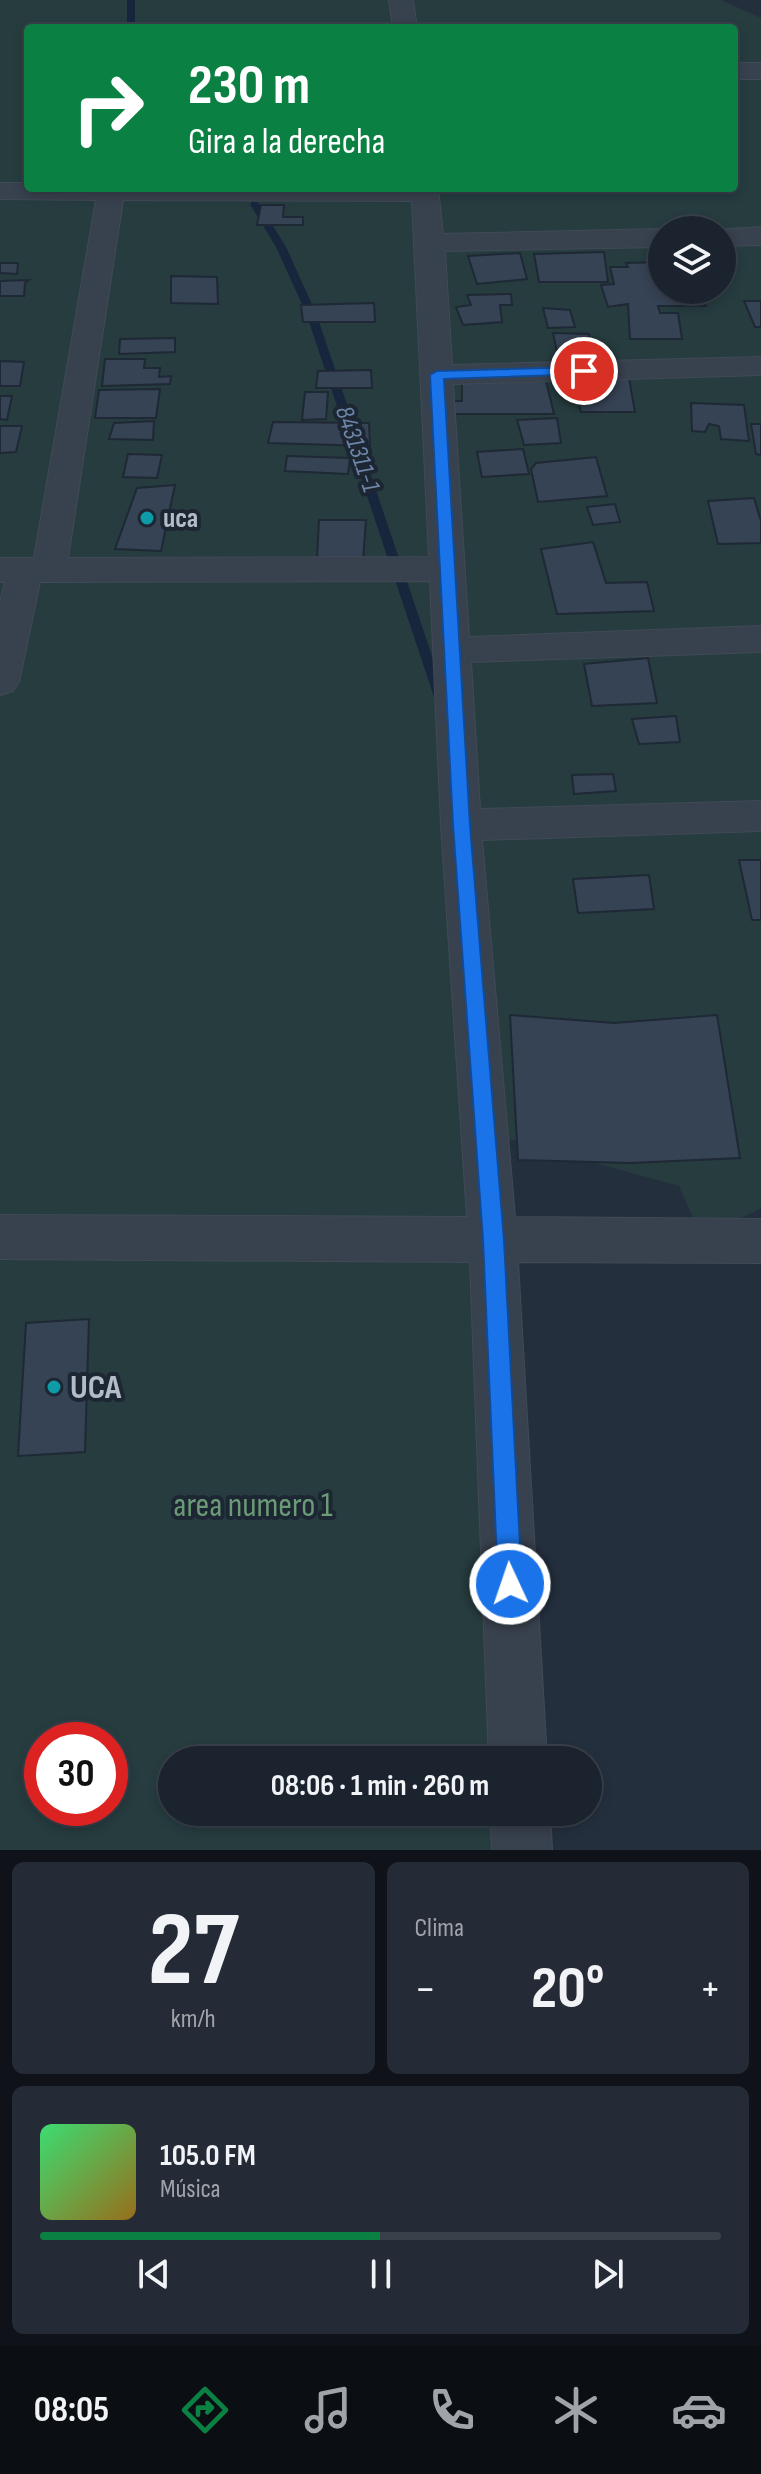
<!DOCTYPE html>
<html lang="es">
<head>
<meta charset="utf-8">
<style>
  body { margin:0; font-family:"Sofia Sans Condensed",sans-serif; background:#242b36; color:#f1f3f6; height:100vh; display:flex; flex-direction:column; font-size:30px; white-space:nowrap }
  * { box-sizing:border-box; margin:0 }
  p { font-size:26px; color:#a0a4aa }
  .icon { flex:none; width:44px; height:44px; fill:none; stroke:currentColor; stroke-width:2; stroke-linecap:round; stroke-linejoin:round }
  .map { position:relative; height:1850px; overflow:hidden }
  .sheet { display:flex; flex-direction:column; gap:12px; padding:12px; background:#0f1319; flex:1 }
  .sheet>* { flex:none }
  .guide { position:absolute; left:24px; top:24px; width:714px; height:168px; border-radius:8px; box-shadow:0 4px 12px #0003,0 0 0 2px #39404a; background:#0b8043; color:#fff; overflow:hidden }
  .tools { position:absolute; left:648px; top:216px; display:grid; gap:16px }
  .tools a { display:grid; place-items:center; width:88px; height:88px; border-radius:50%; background:#1b232e; box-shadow:0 4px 12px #0003,0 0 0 2px #39404a; font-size:40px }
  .speed { position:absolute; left:24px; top:1722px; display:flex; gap:16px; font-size:40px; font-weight:700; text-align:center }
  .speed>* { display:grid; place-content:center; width:104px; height:104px; border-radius:50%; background:#1b232e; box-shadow:0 4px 12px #0003,0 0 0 2px #39404a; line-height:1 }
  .speed .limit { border:12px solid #d22; background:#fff; color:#111 }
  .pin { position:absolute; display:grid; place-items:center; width:68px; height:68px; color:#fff; margin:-34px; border:4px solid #fff; border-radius:50%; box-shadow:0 2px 8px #0007 }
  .me { position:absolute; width:88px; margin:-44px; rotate:357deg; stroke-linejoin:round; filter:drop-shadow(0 0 6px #0008) }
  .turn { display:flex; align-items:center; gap:28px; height:168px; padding:0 32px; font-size:36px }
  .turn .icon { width:104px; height:104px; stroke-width:2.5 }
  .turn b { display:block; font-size:56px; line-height:68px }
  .big { font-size:60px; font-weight:700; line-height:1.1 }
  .sheet .card { flex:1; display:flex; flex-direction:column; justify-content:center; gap:12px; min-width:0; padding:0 28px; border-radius:12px; background:#242b36 }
  .sheet .dial { align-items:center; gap:0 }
  .dial b { font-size:104px; line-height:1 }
  .song { display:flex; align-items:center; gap:24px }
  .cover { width:96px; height:96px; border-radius:12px; background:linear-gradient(135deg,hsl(140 70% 55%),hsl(40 70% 35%)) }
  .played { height:8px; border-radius:4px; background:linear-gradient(90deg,#0b8043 50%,#39404a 50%) }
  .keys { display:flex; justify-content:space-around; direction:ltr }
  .heat { display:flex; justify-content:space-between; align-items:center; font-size:44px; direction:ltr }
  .sheet .tiles { flex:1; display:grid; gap:12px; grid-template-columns:1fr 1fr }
  .card:last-child { grid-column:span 2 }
  .trip { position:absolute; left:158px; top:1746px; width:444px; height:80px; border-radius:40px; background:#1b232e; box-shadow:0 4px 12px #0003,0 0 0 2px #39404a; font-weight:700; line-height:80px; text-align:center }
  .dock { display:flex; height:128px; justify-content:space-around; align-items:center; background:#0b0e12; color:#a0a4aa }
  .dock .icon { width:56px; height:56px }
  .dock .on { color:#0b8043 }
  .dock b { font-size:36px; color:#f1f3f6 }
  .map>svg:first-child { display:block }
  .green { fill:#263c3f; fill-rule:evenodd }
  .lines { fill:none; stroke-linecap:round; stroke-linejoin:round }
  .stream { fill:#17263c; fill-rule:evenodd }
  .building { fill:#364354; stroke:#1f2835; stroke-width:2 }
  .street-casing { stroke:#414a57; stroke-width:2 }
  .street { fill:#38414e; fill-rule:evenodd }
  .route { fill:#1a73e8; stroke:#114b97; stroke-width:2 }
  .culture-dot { fill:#0f9aa8; stroke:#1d2633; stroke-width:3 }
  .labels { text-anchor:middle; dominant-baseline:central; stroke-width:8; stroke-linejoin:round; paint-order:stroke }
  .far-water-label { font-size:26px; font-style:italic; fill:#6d86a8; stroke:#1d2633 }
  .poi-label { font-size:28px; font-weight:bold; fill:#b4bcc9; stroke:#1d2633; text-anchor:start }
  .near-poi-label { font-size:34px; font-weight:bold; fill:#b4bcc9; stroke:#1d2633; text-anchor:start }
  .near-park-label { font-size:34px; fill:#6b9a76; stroke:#1d2633 }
</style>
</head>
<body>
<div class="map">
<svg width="761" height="1850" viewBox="0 0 761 1850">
  <rect width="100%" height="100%" fill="#242f3e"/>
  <path class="green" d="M0,0H721L761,18V1208C733,1222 725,1227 693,1218L679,1186L486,1133L518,1760H172V1812H520L537,1850H0ZM28,28H734V188H28ZM662,230H722V290H662ZM42,1740H110V1808H42Z"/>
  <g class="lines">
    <path class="stream" d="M127,0H135V28H127Z
      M252,202H258L286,247L316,313L446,697L444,700H436L434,697L306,313L276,247L250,204Z"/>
  </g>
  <path class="building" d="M261,205H284L283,217H303V225H257Z
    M659,248H662V290H700L706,306H658L660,313H678L682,339H630L628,304L608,307L601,285L614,284L610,267H628L626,263L661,262Z
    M604,252L608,282H539L534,254Z
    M520,253L527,279L477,284L468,256Z
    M0,263H18L17,274L0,273Z
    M171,276L217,277L218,304L171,303Z
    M29,280L25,283L24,296H0V281Z
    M511,294L512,305H500L502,322L463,325L456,307L471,305L467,295Z
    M744,301H761V327H755Z
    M374,303L375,322H303L301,305Z
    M543,308L570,310L575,327L548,328Z
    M553,333L589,334L592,353L557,352Z
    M175,338V352L119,354L120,339Z
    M105,359H145L144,368H160L159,377L171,376L170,384L102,386Z
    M0,361L24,362L20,386H0Z
    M371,370L372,388H316L318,371Z
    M629,378L635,412H581L572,381Z
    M546,381L554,414H448V401H462V383Z
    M160,389L156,418H95L99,390Z
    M305,392H328L326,419L302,420Z
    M0,396H12L7,420L0,419Z
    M691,403L744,405L749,441L721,439L719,426L709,424L705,432L692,431Z
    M557,418L561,443L524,445L517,420Z
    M154,421L153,440L109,439L114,423Z
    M273,422L369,423L370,446L268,443Z
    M751,424H761V455L756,454Z
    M0,426H22L16,452L0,453Z
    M523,449L529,474L482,477L477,452Z
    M128,454L162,455L157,478L123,477Z
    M287,456L350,458L348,474L285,471Z
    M596,457L607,496L538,502L531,469L536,463Z
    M175,485L161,551L115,549L137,488Z
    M754,498L761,521V543L718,544L708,501Z
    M615,504L620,522L593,525L587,507Z
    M319,520H366L363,560L317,559Z
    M593,542L606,583L647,582L654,611L557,614L541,549Z
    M648,658L657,703L592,706L584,664Z
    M676,716L680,742L639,744L632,719Z
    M613,774L616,791L574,794L572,775Z
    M739,860H761V920H752Z
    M649,875L654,909L578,913L573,879Z
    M510,1015L614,1023L717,1015L740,1158L631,1163L518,1160Z
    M89,1319L85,1452L18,1456L26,1323Z"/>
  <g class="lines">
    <defs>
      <path id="street" d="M389,0H413L417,28H393Z
        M734,63H761V79H734Z
        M0,183H28V188H438L443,234L662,229V247L445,251L452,365L761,357V375L453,384L469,637L761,626V652L471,662L480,809L761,801V831L482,840L515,1217L761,1219V1263L518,1262L547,1760H489L470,1262L0,1259V1215L467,1217L441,825L430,581L40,582L19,682L13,691L0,695V602L5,582H0V558H34L96,200L0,199ZM123,200L412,201L429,557L68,558Z
        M761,227V245L722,246V230H716Z
        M490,1812H550L552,1850H492Z"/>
    </defs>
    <use href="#street" class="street-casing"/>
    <use href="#street" class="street"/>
  </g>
  <path class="route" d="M584,367L589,369V374L444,379L470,825L504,1240L522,1584L518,1593L510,1596L501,1593L498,1584L483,1240L453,825L430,375L437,371Z"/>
  <g class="culture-dot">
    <circle cx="147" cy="518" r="8"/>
    <circle cx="54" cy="1387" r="8"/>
  </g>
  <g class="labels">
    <g class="far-water-label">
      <text transform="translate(357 449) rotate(71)">8431311-1</text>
    </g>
    <g class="poi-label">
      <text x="163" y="518">uca</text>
    </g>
    <g class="near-poi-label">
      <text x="70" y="1387">UCA</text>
    </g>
    <g class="near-park-label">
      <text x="253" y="1505">area numero 1</text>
    </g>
  </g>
</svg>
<div class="tools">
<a><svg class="icon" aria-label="layers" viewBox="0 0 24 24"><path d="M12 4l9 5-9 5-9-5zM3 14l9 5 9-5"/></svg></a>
</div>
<div class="speed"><div class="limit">30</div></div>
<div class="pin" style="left:584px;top:371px;background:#d93025"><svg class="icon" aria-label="arrive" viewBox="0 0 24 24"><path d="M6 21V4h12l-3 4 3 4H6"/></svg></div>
<svg class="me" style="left:510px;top:1584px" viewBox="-20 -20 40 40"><circle r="17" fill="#1a73e8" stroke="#fff" stroke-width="3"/><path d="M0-11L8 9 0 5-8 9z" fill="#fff"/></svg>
<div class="trip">08:06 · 1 min · 260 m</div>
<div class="guide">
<div class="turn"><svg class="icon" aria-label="right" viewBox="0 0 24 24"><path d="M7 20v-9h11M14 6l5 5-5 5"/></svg><div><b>230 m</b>Gira a la derecha</div></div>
</div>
</div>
<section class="sheet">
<div class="tiles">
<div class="card dial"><b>27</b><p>km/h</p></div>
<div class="card"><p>Clima</p>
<div class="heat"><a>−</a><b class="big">20°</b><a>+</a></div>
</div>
<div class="card">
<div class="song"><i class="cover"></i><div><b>105.0 FM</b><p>Música</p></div></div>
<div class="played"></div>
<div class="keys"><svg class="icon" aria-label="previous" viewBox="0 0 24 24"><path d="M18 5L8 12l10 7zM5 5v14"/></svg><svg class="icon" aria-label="pause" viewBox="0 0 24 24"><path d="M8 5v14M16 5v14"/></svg><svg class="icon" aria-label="next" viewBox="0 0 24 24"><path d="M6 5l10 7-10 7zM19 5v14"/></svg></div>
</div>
</div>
</section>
<nav class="dock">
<b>08:05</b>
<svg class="icon on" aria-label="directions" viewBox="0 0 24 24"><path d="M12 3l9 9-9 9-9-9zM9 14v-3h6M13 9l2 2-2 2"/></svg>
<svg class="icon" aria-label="music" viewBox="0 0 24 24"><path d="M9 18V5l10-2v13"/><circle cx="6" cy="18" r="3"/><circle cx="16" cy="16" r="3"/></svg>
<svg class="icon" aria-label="phone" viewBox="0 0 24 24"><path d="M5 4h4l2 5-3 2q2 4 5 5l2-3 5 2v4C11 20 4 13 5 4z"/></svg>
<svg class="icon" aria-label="climate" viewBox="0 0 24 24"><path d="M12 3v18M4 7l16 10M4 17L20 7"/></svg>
<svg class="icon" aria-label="car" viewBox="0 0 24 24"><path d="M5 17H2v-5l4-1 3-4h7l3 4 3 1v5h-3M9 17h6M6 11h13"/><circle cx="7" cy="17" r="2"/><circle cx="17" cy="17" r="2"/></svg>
</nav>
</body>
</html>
